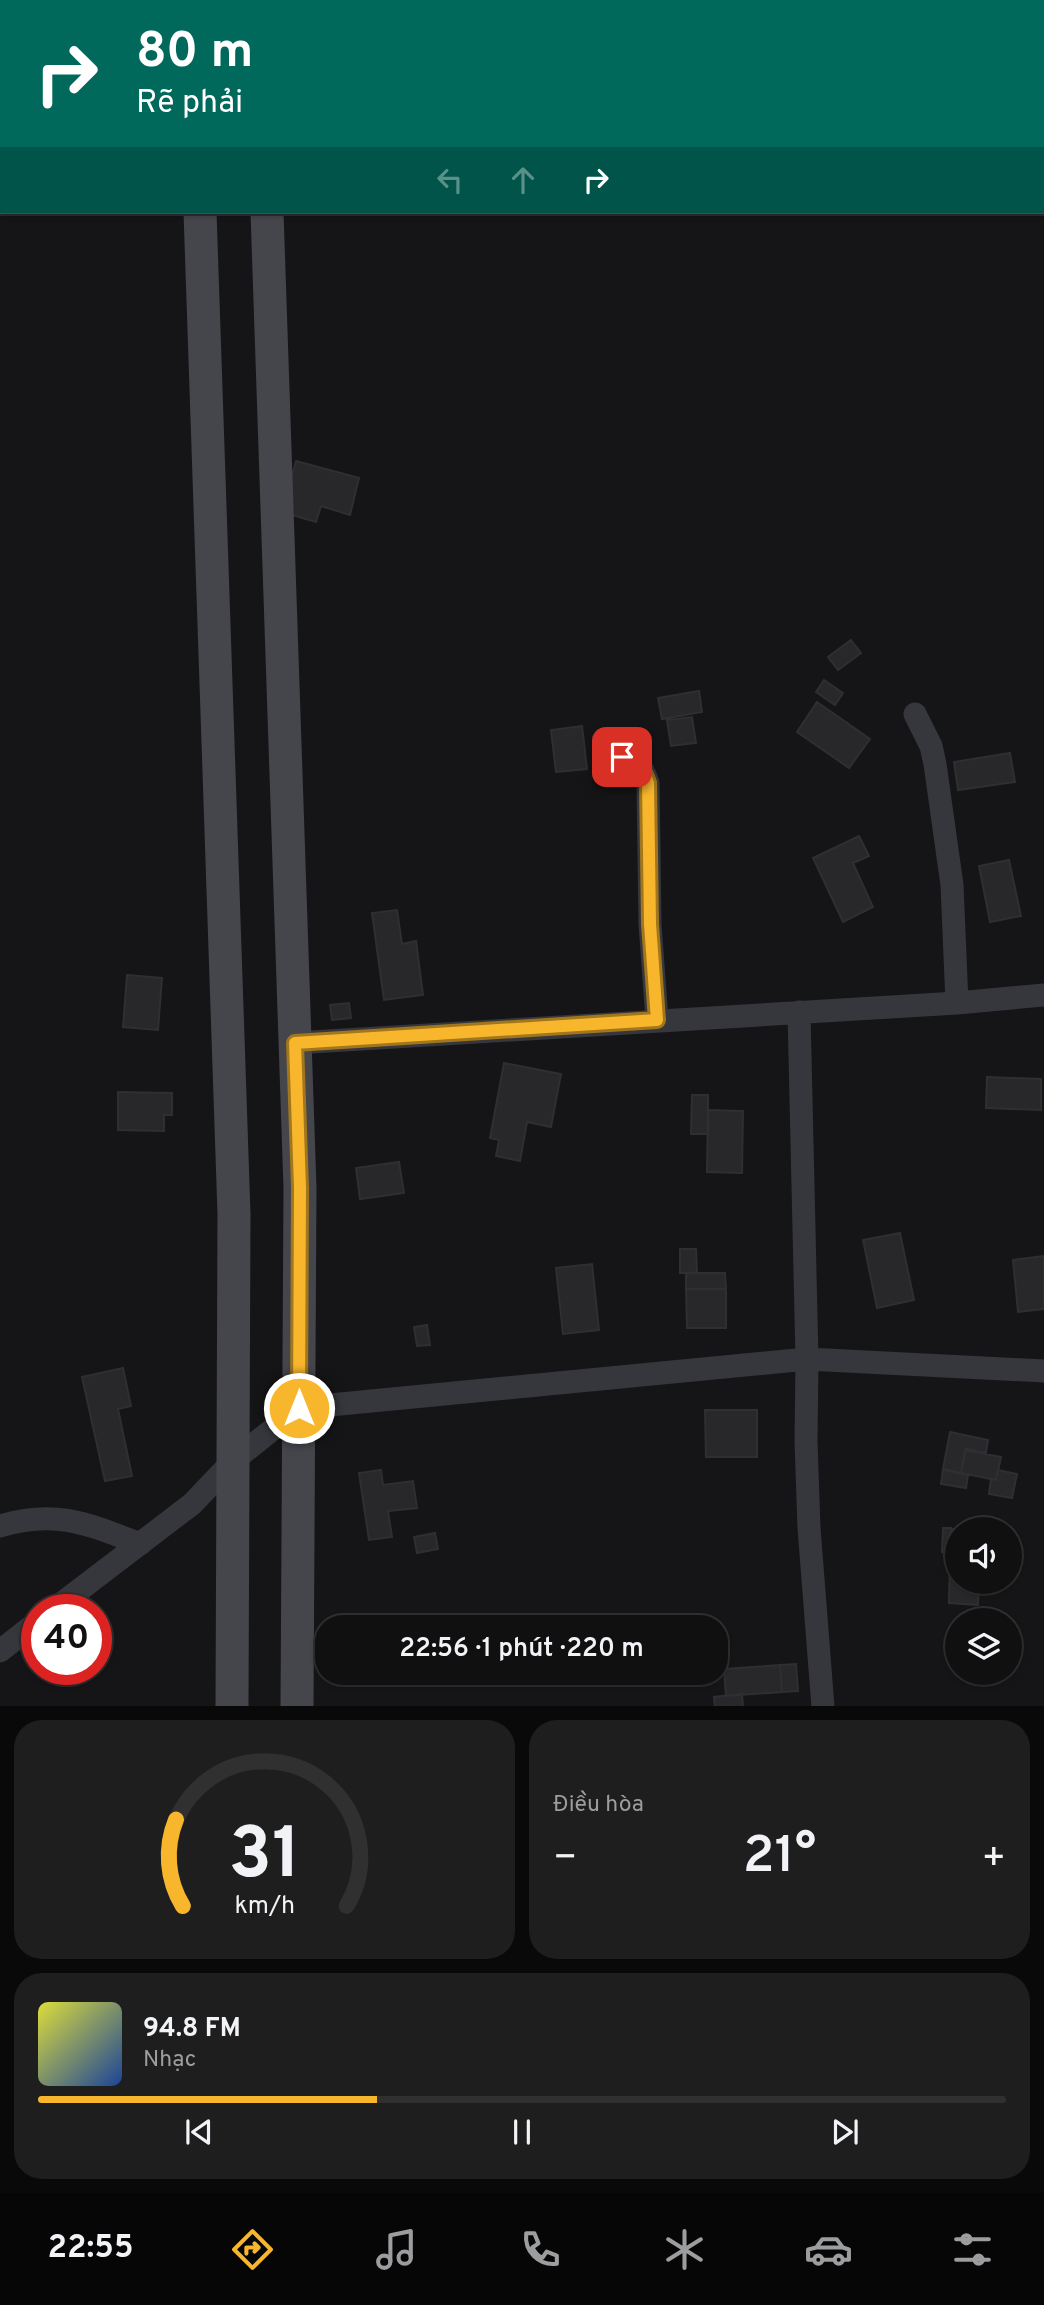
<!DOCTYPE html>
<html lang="vi">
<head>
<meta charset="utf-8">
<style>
  body { margin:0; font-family:Overpass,sans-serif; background:#1e1e1f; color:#f1f3f6; height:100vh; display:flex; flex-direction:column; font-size:26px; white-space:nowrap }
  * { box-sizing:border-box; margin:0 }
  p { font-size:23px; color:#9c9d9f }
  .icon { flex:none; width:38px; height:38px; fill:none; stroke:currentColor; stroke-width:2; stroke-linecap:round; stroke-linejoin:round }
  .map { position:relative; height:1706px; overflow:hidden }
  .panel { display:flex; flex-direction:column; gap:14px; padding:14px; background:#090909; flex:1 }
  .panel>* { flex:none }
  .guide { position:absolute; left:0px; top:0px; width:1045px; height:214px; box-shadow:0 2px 5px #0004,0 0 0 2px #303031; background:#00695c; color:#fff; overflow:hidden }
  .fabs { position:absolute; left:945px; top:1517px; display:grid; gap:14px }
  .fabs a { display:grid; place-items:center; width:77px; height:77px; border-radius:50%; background:#101011; box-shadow:0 2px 5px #0004,0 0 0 2px #303031; font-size:35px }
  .speed { position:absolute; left:21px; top:1594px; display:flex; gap:14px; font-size:35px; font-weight:700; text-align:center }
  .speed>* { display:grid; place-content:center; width:91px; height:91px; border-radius:50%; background:#101011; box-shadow:0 2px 5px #0004,0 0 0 2px #303031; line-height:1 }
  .speed .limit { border:10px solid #d22; background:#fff; color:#111 }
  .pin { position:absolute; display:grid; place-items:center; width:60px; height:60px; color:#fff; margin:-30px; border-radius:14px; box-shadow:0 4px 10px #0006 }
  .me { position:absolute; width:77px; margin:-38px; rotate:0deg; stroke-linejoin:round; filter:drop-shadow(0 0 5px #0008) }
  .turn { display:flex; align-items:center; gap:24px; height:147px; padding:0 21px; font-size:32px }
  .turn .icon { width:91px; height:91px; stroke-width:2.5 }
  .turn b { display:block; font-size:49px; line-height:60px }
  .lanes { display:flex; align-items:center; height:66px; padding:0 21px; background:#0003; justify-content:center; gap:35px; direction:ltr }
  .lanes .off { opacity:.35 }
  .big { font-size:52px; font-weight:600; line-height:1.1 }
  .panel .widget { flex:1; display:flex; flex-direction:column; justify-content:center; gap:10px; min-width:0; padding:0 24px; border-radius:28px; background:#1e1e1f }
  .panel .dial { align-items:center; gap:0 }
  .dial svg { height:182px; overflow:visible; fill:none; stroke:#303031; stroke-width:7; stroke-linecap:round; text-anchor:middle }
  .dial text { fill:#f1f3f6; stroke:none }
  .song { display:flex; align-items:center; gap:21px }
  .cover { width:84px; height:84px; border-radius:10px; background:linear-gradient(135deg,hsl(60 70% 55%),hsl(220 70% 35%)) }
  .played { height:7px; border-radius:4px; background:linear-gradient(90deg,#f7b62c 35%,#303031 35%) }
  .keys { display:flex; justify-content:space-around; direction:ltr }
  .heat { display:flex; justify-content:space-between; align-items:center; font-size:38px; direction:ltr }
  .panel .tiles { flex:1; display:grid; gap:14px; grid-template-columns:1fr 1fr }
  .widget:last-child { grid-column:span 2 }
  .trip { position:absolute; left:315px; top:1615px; width:413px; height:70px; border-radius:28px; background:#101011; box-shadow:0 2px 5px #0004,0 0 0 2px #303031; font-weight:600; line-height:70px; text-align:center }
  .dock { display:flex; height:112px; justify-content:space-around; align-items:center; background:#060607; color:#9c9d9f }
  .dock .icon { width:49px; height:49px }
  .dock .current { color:#f7b62c }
  .dock b { font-size:32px; color:#f1f3f6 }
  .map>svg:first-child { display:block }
  .building { fill:#28282b; stroke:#2f2f33; stroke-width:2 }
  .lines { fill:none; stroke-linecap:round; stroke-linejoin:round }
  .street { stroke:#36373c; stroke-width:23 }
  .secondary { stroke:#44464c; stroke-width:33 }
  .route-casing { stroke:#a1761d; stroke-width:18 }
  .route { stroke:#f7b62c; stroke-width:12 }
</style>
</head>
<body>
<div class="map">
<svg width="1044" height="1707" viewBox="0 0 1044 1707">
  <rect width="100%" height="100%" fill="#151517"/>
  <path class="building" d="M296,461L359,478L350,515L321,506L316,522L282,512Z
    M851,640L861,653L838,670L828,657Z
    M824,680L843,693L835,705L816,692Z
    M699,691L702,712L662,719L658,698Z
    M817,702L870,739L849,768L797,732Z
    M692,717L696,743L671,746L667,720Z
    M582,726L587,769L556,772L551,730Z
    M1010,753L1015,782L958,790L954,762Z
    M859,836L869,856L853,863L873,907L843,922L813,858Z
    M1009,860L1021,916L990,922L979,866Z
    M397,910L402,944L416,941L423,995L384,1000L372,913Z
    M127,975L162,978L158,1030L123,1027Z
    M349,1003L351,1018L332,1020L330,1005Z
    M504,1063L561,1074L551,1127L527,1122L520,1161L496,1156L499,1140L490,1138Z
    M987,1077L1041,1079V1110L986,1108Z
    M118,1092L172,1093V1115H164V1131L118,1130Z
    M692,1095H708V1134H691Z
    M708,1110L743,1111L742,1173L707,1172Z
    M399,1162L404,1193L360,1199L356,1168Z
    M900,1233L914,1300L877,1308L863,1240Z
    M680,1249H696L697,1273H680Z
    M1044,1256V1309L1018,1312L1013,1260Z
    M592,1264L599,1330L563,1334L556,1268Z
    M686,1273H725L726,1289H686Z
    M686,1289H726V1328H687Z
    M427,1325L430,1345L417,1346L414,1327Z
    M123,1368L131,1406L118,1409L132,1476L105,1481L82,1377Z
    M705,1410H757V1457H706Z
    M950,1432L988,1440L986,1453L966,1449L961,1473L943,1469Z
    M965,1450L1001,1457L996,1480L961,1473Z
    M381,1470L383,1485L413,1481L417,1508L388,1511L392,1537L369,1540L359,1473Z
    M943,1470L968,1475L966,1488L941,1484Z
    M998,1470L1017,1474L1012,1498L989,1494L991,1479L996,1480Z
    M943,1528H951L950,1553L942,1552Z
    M951,1528L981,1529V1530H957V1553H950Z
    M435,1533L438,1549L417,1553L414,1537Z
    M950,1553H957V1582H979L978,1605L949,1603Z
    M796,1664L798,1691L782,1692L780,1665Z
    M780,1665L782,1692L726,1696L724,1669Z
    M742,1694L743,1707H715L714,1697Z"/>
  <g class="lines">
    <path class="street" d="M1033,0L1037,2
      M915,714L931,746L935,764L952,885L957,1003
      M622,757C638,761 643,767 648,783L650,924L657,1020
      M799,1012L807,1359L806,1441L809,1528L823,1707
      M295,1043L957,1003L1044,995
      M0,1526C56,1509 88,1524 140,1544
      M53,1610L192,1504L233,1461L299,1408L807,1359L1044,1371
      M0,1651L37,1622"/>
    <path class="secondary" d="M193,0V2
      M260,0L261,2
      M200,212L234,1214L232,1707
      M267,212L300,1188L297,1707"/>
  </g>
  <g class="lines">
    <defs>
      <path id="route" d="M299,1408L300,1188L295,1043L657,1020L650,924L648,783C643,767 638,761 622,757"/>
    </defs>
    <use href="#route" class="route-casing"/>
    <use href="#route" class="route"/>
  </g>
</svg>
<div class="fabs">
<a><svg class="icon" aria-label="sound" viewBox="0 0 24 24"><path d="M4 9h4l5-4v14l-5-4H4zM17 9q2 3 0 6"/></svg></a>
<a><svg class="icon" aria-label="layers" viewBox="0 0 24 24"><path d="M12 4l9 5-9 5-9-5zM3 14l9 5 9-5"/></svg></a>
</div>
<div class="speed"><div class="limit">40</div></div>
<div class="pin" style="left:622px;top:757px;background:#d93025"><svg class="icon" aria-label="arrive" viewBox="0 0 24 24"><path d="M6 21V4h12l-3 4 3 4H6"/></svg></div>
<svg class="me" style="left:299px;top:1408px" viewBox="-20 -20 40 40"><circle r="17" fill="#f7b62c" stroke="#fff" stroke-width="3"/><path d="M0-11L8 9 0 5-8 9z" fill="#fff"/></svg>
<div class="trip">22:56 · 1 phút · 220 m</div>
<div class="guide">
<div class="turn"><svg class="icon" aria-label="right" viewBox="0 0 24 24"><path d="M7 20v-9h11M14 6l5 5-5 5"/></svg><div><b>80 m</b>Rẽ phải</div></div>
<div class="lanes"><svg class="icon off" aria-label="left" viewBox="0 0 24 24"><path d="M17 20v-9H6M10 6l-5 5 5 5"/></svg><svg class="icon off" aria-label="ahead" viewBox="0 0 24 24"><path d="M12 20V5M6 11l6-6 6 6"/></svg><svg class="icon" aria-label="right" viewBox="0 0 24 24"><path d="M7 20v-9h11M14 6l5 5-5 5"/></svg></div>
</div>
</div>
<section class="panel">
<div class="tiles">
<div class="widget dial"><svg viewBox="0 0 100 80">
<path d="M14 69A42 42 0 1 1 86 69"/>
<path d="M14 69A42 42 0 0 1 11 31" stroke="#f7b62c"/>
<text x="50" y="56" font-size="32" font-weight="700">31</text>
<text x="50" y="72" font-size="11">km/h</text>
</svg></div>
<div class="widget"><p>Điều hòa</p>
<div class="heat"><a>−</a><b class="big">21°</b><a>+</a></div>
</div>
<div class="widget">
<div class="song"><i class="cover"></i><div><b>94.8 FM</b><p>Nhạc</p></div></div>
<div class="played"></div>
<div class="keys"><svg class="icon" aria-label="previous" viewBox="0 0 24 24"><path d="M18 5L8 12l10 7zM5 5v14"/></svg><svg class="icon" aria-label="pause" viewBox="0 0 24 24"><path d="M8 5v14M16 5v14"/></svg><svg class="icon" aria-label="next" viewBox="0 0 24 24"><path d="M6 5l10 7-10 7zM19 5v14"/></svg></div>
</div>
</div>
</section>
<nav class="dock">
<b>22:55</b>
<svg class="icon current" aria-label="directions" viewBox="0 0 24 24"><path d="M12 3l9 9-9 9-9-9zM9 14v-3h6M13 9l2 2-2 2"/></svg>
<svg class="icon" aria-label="music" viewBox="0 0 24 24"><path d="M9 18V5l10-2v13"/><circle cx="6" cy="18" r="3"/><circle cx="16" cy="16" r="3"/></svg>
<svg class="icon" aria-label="phone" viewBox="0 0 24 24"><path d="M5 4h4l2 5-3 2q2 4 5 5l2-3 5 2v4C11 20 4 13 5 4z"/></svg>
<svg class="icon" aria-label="climate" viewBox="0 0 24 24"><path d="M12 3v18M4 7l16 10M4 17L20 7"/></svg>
<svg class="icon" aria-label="car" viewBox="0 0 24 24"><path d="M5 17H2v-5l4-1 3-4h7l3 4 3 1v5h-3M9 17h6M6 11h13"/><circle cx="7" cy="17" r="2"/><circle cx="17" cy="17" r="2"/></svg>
<svg class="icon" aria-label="filters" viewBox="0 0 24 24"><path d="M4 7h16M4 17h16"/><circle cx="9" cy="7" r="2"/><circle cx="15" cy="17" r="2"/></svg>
</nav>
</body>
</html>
